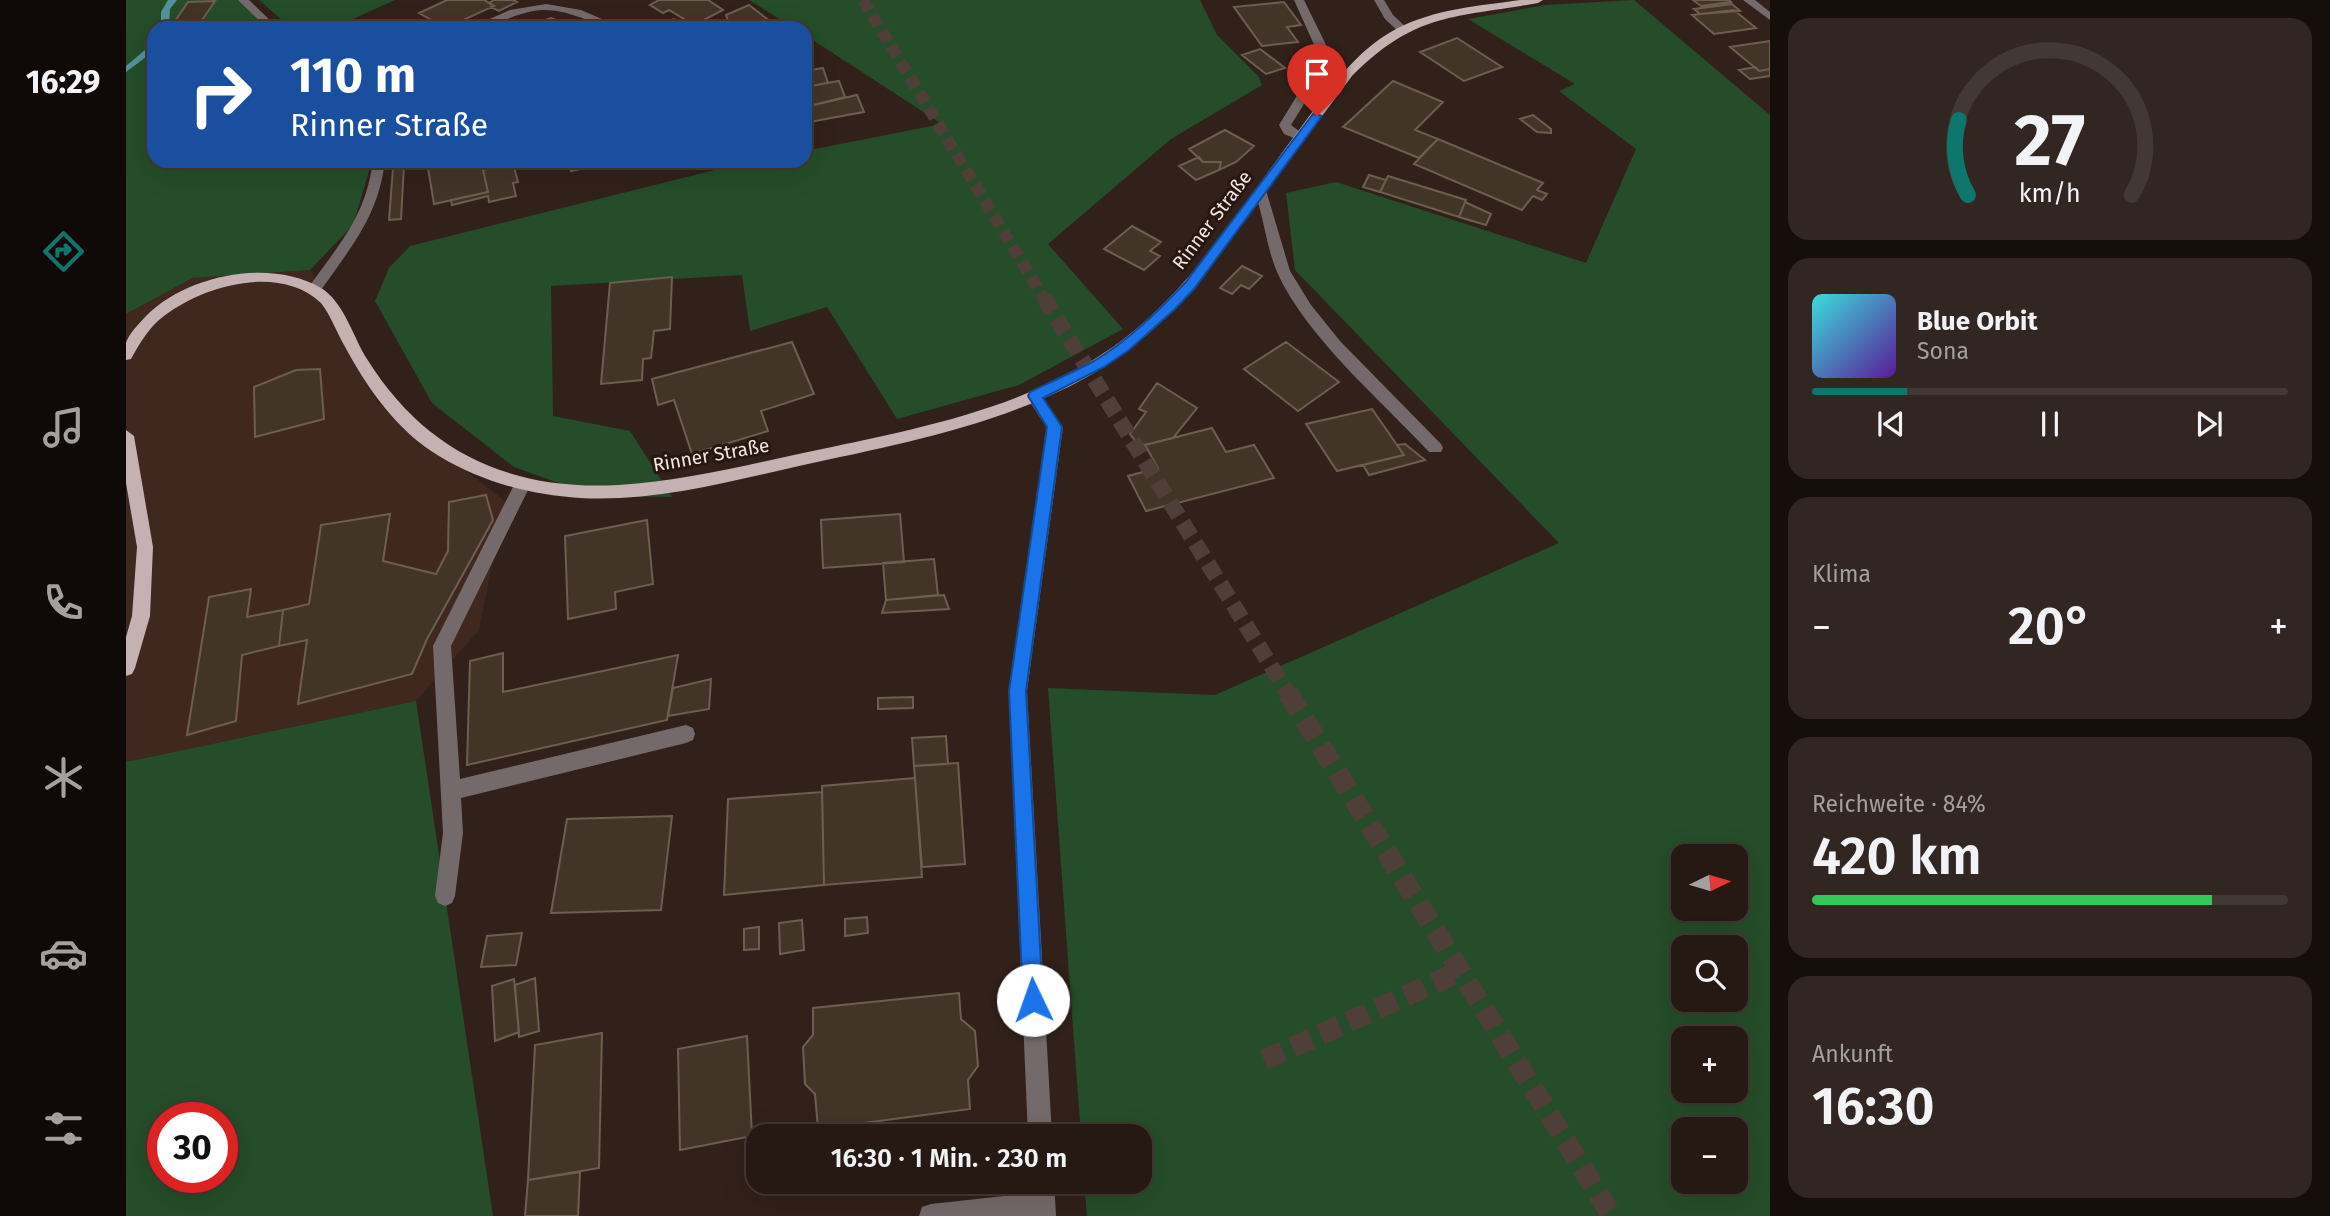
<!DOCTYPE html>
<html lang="de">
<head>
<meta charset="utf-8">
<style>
  body { margin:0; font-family:"Fira Sans",sans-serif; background:#322622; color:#f1f3f6; height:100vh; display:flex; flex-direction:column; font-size:26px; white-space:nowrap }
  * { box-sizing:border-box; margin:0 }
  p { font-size:23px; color:#a4a0a0 }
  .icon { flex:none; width:38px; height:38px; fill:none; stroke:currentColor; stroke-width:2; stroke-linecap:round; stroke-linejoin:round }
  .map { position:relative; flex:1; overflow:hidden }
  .details { display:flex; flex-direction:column; gap:18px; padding:18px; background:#150e0b; width:560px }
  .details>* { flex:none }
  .guide { position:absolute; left:21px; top:21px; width:665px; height:147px; border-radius:21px; box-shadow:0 7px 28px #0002,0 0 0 2px #423834; background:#1a4fa0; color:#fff; overflow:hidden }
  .needle { width:46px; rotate:85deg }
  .controls { position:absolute; left:1545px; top:844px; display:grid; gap:14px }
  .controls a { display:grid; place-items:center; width:77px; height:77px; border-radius:14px; background:#261914; box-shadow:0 7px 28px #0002,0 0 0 2px #423834; font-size:35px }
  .speed { position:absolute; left:21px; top:1102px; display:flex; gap:14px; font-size:35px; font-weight:700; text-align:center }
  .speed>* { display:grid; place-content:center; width:91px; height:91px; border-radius:50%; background:#261914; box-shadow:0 7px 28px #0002,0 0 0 2px #423834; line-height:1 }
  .speed .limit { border:10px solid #d22; background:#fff; color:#111 }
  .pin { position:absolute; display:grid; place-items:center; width:60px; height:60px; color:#fff; margin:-72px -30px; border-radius:50% 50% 50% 0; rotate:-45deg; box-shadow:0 0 7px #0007 }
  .pin .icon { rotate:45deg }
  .me { position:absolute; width:77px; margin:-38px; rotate:357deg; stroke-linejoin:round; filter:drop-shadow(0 0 5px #0008) }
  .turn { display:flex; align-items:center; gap:24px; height:147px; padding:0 28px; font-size:32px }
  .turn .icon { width:91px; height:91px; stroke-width:2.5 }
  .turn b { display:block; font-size:49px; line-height:60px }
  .big { font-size:52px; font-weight:600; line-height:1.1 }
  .details .card { flex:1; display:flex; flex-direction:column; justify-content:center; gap:10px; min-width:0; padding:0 24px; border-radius:21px; background:#322622 }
  .details .dial { align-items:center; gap:0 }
  .dial svg { height:182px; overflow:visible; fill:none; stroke:#423834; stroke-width:7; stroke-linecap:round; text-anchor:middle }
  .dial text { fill:#f1f3f6; stroke:none }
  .song { display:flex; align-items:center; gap:21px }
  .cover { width:84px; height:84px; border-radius:10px; background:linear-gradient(135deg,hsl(180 70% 55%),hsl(270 70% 35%)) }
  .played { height:7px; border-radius:4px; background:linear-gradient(90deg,#0f766e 20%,#423834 20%) }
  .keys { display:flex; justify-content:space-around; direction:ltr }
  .heat { display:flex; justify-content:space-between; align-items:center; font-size:38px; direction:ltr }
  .charge { height:10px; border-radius:5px; background:linear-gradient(90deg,#34c759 84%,#423834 0) }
  .trip { position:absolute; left:620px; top:1124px; width:406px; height:70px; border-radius:21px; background:#261914; box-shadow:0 7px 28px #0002,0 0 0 2px #423834; font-weight:600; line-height:70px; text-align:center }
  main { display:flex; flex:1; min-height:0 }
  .dock { display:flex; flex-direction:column; width:126px; justify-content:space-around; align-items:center; background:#0f0a08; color:#a4a0a0 }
  .dock .icon { width:49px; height:49px }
  .dock .selected { color:#0f766e }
  .dock b { font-size:32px; color:#f1f3f6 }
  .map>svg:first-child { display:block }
  .built { fill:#40281f }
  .green { fill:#254d29; fill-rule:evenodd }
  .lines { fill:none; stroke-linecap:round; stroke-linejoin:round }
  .stream { fill:#54929b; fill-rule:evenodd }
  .building { fill:#423427; stroke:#6e5e50; stroke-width:2 }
  .minor-tunnel-far2 { stroke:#4f3f38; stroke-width:12; stroke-dasharray:12 6; stroke-linecap:butt }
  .minor-tunnel-far1 { stroke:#4f3f38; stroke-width:16; stroke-dasharray:16 8; stroke-linecap:butt }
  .minor-tunnel { stroke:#4f3f38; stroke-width:21; stroke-dasharray:21 10; stroke-linecap:butt }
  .minor { fill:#756a6b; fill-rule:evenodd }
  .major { fill:#c5b0b2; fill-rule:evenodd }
  .route { fill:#1a73e8; stroke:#114b97; stroke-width:2 }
  .labels { text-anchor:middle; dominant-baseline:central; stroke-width:6; stroke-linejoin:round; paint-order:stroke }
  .street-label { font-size:19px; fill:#f4e7e3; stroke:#281711 }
</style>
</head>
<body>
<main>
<nav class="dock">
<b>16:29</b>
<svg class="icon selected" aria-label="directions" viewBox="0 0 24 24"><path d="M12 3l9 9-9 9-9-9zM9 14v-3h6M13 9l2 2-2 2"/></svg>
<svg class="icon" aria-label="music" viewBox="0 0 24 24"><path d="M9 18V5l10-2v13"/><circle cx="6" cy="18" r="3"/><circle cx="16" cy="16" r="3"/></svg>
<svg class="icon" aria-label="phone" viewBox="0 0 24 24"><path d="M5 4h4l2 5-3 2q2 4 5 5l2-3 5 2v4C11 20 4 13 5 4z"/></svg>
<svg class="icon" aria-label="climate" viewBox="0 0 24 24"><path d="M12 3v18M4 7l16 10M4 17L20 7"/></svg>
<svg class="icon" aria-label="car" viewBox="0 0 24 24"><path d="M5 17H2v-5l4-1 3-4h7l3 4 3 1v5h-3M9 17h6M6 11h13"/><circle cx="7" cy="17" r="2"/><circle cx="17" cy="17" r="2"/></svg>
<svg class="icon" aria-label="filters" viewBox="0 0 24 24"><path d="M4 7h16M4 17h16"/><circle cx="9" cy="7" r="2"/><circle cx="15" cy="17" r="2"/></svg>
</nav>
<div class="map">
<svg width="1644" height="1216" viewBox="0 0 1644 1216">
  <rect width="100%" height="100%" fill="#32211a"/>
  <path class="built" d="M184,270L252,403L379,501L353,630L290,701L0,762V314L66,277Z"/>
  <path class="green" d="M0,0H117L147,28H28V161H246L227,225L184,270L66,278L0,314Z
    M133,0H269L207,28H165Z
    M623,0H1074L1091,35L1133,77L1136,85L1045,139L922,244L997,329L893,385L771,419L701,307L624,331L616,275L425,286L427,416L504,431L546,497L469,496L388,467L306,403L249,301L263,268L284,246L617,163L679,161V151L816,124L679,35V28H668Z
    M1508,0L1644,115V1216H961L958,1181H1013V1136H955L922,688L1089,695L1433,543L1169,270L1160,193L1210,182L1460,263L1510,149L1433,91L1449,84L1342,19L1419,5ZM1558,856H1610V908H1558ZM1558,947H1610V999H1558ZM1558,1038H1610V1090H1558ZM1558,1129H1610V1181H1558Z
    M290,701L367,1216H0V762ZM37,1118H96V1178H37Z"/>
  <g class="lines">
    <path class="stream" d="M42,0H51L44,9L43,28H35V12Z
      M25,45H28V51L0,72V66Z"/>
  </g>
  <path class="building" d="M321,0H358L368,6L320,28L293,13Z
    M368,0H387L391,2L373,11L365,7L368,6L363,3Z
    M533,0H582L597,10L568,25L543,10L537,13L524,5Z
    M1567,0H1603L1605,2L1575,6Z
    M89,1L74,23L47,24L62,2Z
    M1158,2L1175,25L1161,27L1172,42L1136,46L1108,7Z
    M1606,4L1614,11L1574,14L1568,9Z
    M623,5L645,22L605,28L600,15Z
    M1608,10L1630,28L1588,34L1566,15Z
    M425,18L449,28L398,27Z
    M548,19L558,25L526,28Z
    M457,20L474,28L446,27Z
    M1331,38L1376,67L1338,81L1294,52Z
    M1644,41V69L1633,71L1604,47Z
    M1134,49L1159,68L1140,74L1116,55Z
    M1629,67L1633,71L1644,69V76L1624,79L1613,70Z
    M697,68L702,83L679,87V90V71Z
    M713,81L719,97L679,107V87Z
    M1267,81L1317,102L1289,130L1312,139L1293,158L1217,127Z
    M731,95L738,112L683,122L679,107Z
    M1407,115L1425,129V133L1411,132L1394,119Z
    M1099,130L1128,146L1110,162L1093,170L1095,162H1077L1063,149Z
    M1312,139L1417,183L1411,190L1421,194L1416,200L1407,196L1396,210L1288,164Z
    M1073,157L1077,162H1095L1093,170L1070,180L1053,166Z
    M355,161L362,192L308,204L301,162Z
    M443,161H491L445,171Z
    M387,163L392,182L387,183L390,196L363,202L362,196L326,205L325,200L362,192L357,170Z
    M278,166L275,219L263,220L267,168Z
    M1243,175L1260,180L1254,192L1237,187Z
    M1262,176L1340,200L1333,217L1254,192Z
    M1339,202L1365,214L1360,225L1333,217Z
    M1006,226L1035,242L1024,251L1034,256L1018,270L978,249Z
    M1116,266L1136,276L1123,289L1115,285L1106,294L1094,288Z
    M546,277L544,329L528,331L525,358L517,359L516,380L475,384L484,283Z
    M666,342L688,394L635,411L642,431L566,454L548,400L532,405L526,379Z
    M1160,342L1213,382L1172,411L1118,369Z
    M194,369L198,419L129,437L128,387L170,370Z
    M1031,383L1071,408L1047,438L1019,445L1010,442L1004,434L1020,412L1013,409Z
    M1246,409L1278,455L1211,471L1180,424Z
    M1086,428L1100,452L1128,445L1148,478L1020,511L1002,476L1032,468L1019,445Z
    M1279,444L1299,460L1243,475L1237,465L1278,455L1271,445Z
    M360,495L367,520L301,639L286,674L172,704L181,640L153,646L157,610L183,604L195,525L264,514L257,561L310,574L322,551L323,502Z
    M774,514L778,562L697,568L695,520Z
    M521,520L527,584L489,592L490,609L442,619L439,536Z
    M808,559L812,595L760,600L757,563Z
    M125,589L121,617L157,610L153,646L116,655L110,721L61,735L83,597Z
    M818,595L823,609L756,613L760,600Z
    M377,653V692L552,655L541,720L341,765L344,661Z
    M585,679L583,709L542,716L547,688Z
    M787,697V708L752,709V698Z
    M820,736L822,764L788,766L786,738Z
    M832,763L839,864L796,867L788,766Z
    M789,778L796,877L698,885L696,786Z
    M696,792L698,885L598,895L602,799Z
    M546,816L535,910L425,913L441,819Z
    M741,917L742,933L719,936V919Z
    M676,920L678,950L654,954L653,923Z
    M633,927V949L618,950V929Z
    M396,933L390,965L355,967L361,936Z
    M409,978L413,1031L393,1037L389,985Z
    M388,979L393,1032L369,1041L366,986Z
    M833,993L835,1019L849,1031L852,1066L842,1080L844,1109L692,1129L689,1094L679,1084L677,1047L687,1035V1008Z
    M476,1033L473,1168L402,1180L409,1045Z
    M621,1036L626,1136L554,1150L552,1049Z
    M454,1172L452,1216H399L402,1180Z"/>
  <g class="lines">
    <path class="minor-tunnel-far2" d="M737,0L919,300"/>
    <path class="minor-tunnel-far1" d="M918,298L1163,695"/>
    <path class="minor-tunnel" d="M1162,693L1486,1216
      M1138,1060L1335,971"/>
    <path class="minor" d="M112,0H123L152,28H141Z
      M1168,0H1178L1202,49L1195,76L1165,125L1181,137L1175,141L1158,134L1153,125L1183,76L1190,49Z
      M1248,0H1258L1267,15L1281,28V32H1273L1259,19Z
      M1617,0H1629L1644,12V20Z
      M420,4L455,10L497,28C470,28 446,9 417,10C391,11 369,28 343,28L384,10Z
      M595,20L600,23L599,25L566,28Z
      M247,161H259C252,218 224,248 193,293H183V287C215,241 239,218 247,161Z
      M1134,186L1139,187L1164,271L1185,305L1214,341L1315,444L1317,448L1315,452H1303C1255,400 1180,337 1151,272C1140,246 1138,217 1128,190Z
      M908,390L913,392L937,427L901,691L926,1136H902L883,691L921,428L900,396Z
      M397,478L405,484L325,646L334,779L560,725L567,728L569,734L567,740L560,743L335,798L337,833L329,896L326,903L319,906L312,903L309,896L317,833L307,646L391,479Z
      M904,1181H928L930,1216H793L796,1207L805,1204L905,1193Z"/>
    <path class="major" d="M1394,0H1417L1412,3C1329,18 1290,12 1226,76L1069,286C1038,322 1003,354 961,377C873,426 770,445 673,466C602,482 528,502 454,498C405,495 356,482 313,456C271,431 241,388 218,345C210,331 205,316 195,303C154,264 78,285 38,316C23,327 14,343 5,359L0,360C0,355 0,349 0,343C3,333 13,324 20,316C61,275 144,258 195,288C218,302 227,337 241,359C299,452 384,491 493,485C555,481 616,466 677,453C794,428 923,406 1016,324C1079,269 1125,193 1176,126C1203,90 1230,50 1270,29C1308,9 1353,6 1394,0Z
      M0,430L8,436L27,547L24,616L9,668L6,674L0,676V637L6,616L11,547L0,483Z"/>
  </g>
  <path class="route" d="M1187,114L1196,116L1068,289L1049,309L1003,350L978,367L917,398L936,427L900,691L917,1000L914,1007L907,1010L900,1007L897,1000L883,691L921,427L902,396L904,392C925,382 947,372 968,361C1002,341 1032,311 1059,283Z"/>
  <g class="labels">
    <g class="street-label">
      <text transform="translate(1086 220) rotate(-53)">Rinner Straße</text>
      <text transform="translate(585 455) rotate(-10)">Rinner Straße</text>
    </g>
  </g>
</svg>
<div class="controls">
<a><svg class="needle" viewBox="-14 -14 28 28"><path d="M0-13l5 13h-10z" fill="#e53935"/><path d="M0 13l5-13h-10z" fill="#a4a0a0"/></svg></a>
<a><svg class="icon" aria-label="search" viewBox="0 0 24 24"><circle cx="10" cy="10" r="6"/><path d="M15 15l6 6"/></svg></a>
<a>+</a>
<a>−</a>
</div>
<div class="speed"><div class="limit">30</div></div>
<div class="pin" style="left:1191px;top:116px;background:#d93025"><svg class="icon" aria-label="arrive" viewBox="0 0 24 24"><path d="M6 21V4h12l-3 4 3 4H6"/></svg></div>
<svg class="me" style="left:907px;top:1000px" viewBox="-20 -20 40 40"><circle r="19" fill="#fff"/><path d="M0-13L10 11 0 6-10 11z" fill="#1a73e8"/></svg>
<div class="trip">16:30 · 1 Min. · 230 m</div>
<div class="guide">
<div class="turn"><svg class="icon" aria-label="right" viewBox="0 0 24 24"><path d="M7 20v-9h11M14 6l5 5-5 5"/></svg><div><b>110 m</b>Rinner Straße</div></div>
</div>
</div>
<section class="details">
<div class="card dial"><svg viewBox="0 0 100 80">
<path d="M14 69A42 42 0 1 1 86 69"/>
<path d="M14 69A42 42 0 0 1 10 36" stroke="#0f766e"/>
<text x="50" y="56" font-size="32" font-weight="700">27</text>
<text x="50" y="72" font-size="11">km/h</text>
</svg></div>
<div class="card">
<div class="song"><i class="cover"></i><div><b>Blue Orbit</b><p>Sona</p></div></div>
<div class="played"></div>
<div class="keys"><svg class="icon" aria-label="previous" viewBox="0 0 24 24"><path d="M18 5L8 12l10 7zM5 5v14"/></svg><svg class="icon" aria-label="pause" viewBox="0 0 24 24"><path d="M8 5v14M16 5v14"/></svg><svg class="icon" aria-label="next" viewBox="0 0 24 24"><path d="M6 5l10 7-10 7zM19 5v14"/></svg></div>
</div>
<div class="card"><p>Klima</p>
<div class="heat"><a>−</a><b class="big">20°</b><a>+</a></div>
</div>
<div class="card"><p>Reichweite · 84%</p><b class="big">420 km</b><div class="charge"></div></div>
<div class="card"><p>Ankunft</p><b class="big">16:30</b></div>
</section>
</main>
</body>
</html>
